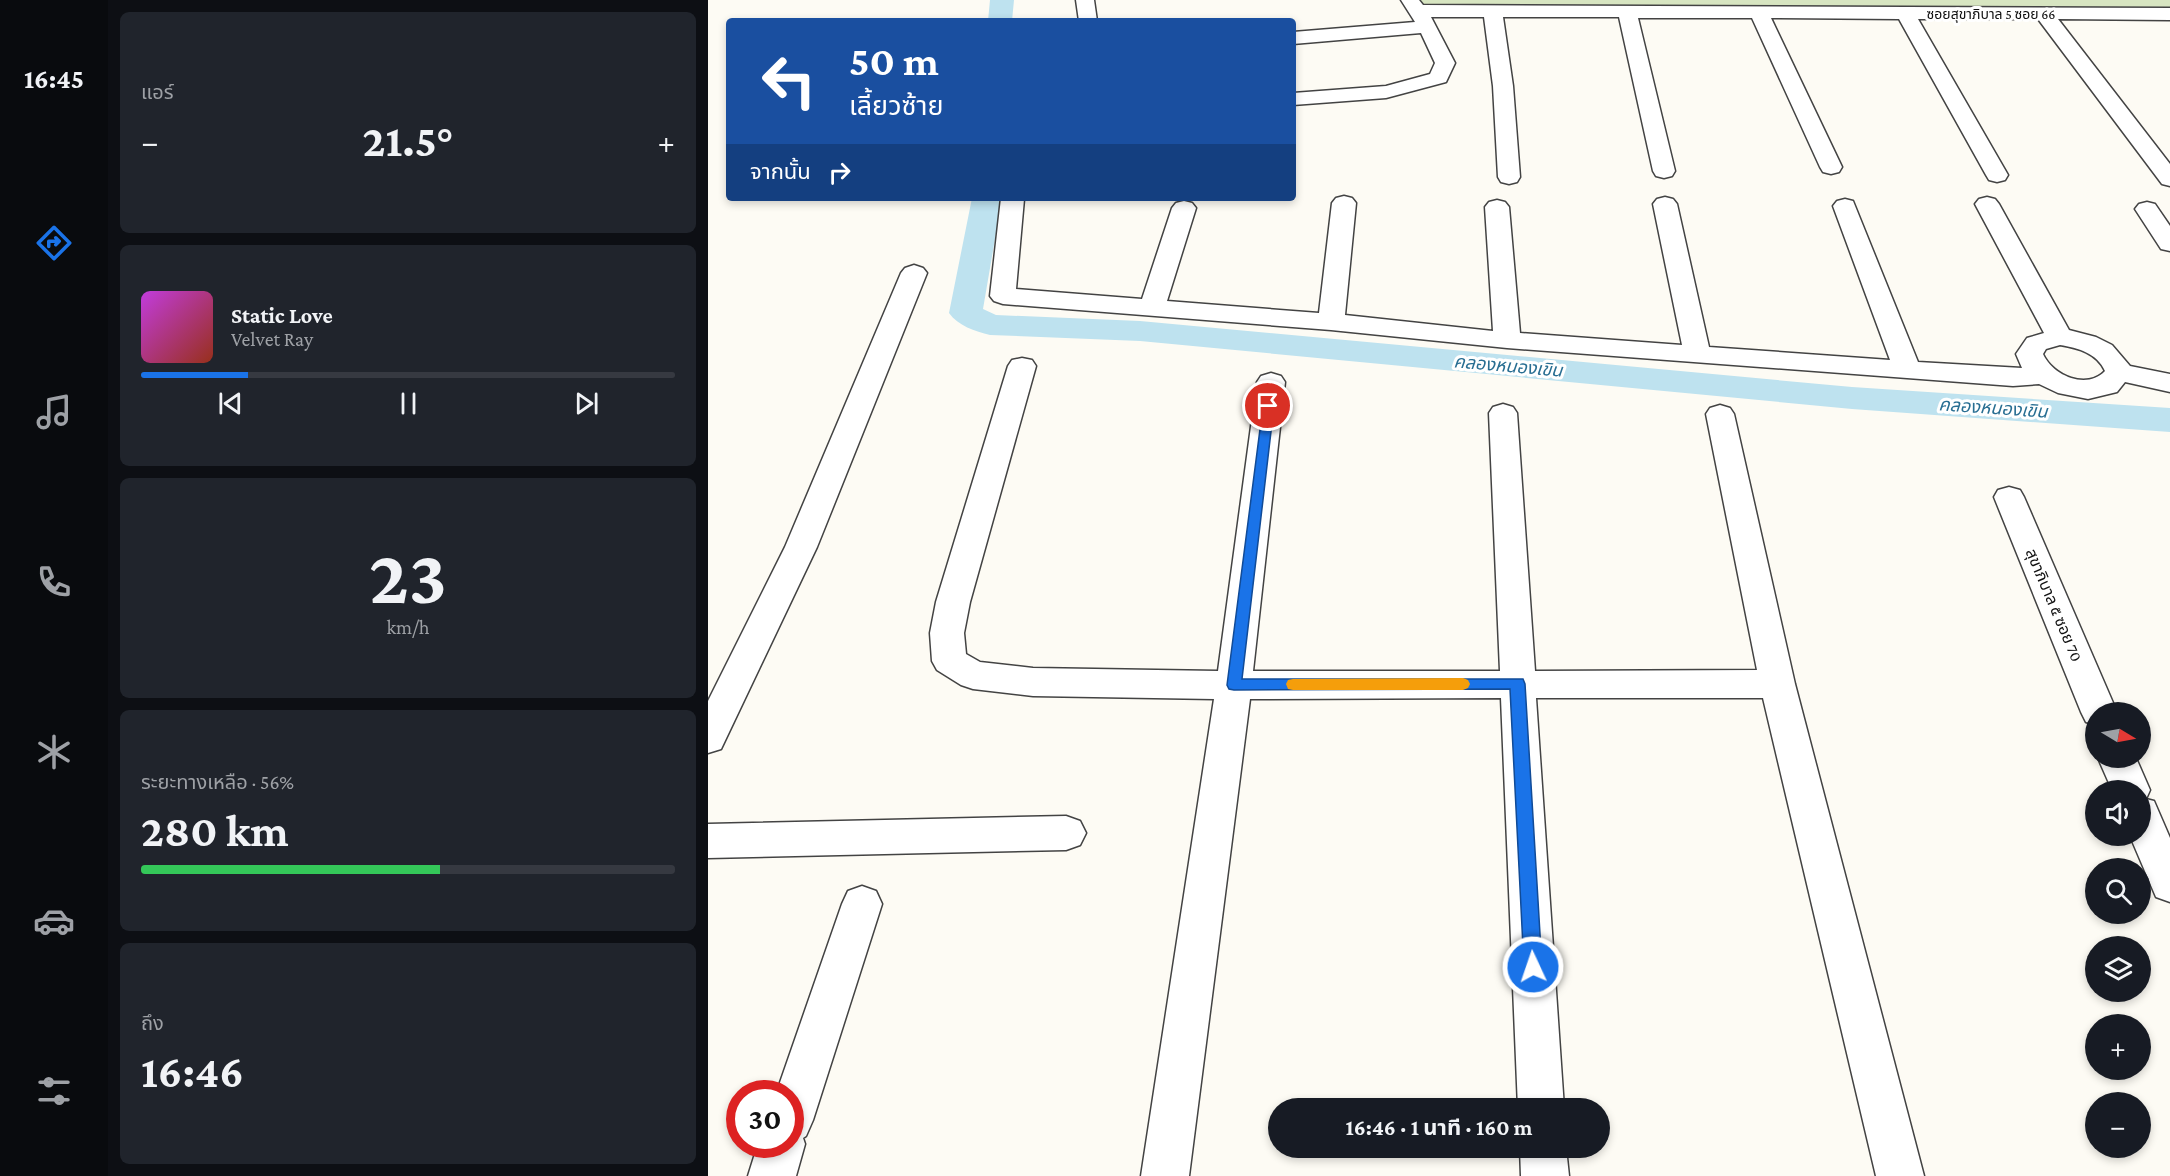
<!DOCTYPE html>
<html lang="th">
<head>
<meta charset="utf-8">
<style>
  body { margin:0; font-family:"Crimson Pro","Noto Sans Thai",serif; background:#20242c; color:#f1f3f6; height:100vh; display:flex; flex-direction:column; font-size:22px; white-space:nowrap }
  * { box-sizing:border-box; margin:0 }
  p { font-size:20px; color:#9ea1a6 }
  .icon { flex:none; width:33px; height:33px; fill:none; stroke:currentColor; stroke-width:2; stroke-linecap:round; stroke-linejoin:round }
  .map { position:relative; flex:1; overflow:hidden }
  .panel { display:flex; flex-direction:column; gap:12px; padding:12px; background:#0d0f14; width:600px }
  .panel>* { flex:none }
  .guide { position:absolute; left:18px; top:18px; width:570px; height:183px; border-radius:6px; box-shadow:0 3px 9px #0003; background:#1a4fa0; color:#fff; overflow:hidden }
  .needle { width:39px; rotate:100deg }
  .fabs { position:absolute; left:1377px; top:702px; display:grid; gap:12px }
  .fabs a { display:grid; place-items:center; width:66px; height:66px; border-radius:50%; background:#171b24; box-shadow:0 3px 9px #0003; font-size:30px }
  .speed { position:absolute; left:18px; top:1080px; display:flex; gap:12px; font-size:30px; font-weight:700; text-align:center }
  .speed>* { display:grid; place-content:center; width:78px; height:78px; border-radius:50%; background:#171b24; box-shadow:0 3px 9px #0003; line-height:1 }
  .speed .limit { border:9px solid #d22; background:#fff; color:#111 }
  .pin { position:absolute; display:grid; place-items:center; width:51px; height:51px; color:#fff; margin:-26px; border:3px solid #fff; border-radius:50%; box-shadow:0 2px 6px #0007 }
  .me { position:absolute; width:66px; margin:-33px; rotate:357deg; stroke-linejoin:round; filter:drop-shadow(0 0 4px #0008) }
  .turn { display:flex; align-items:center; gap:21px; height:126px; padding:0 24px; font-size:27px }
  .turn .icon { width:78px; height:78px; stroke-width:2.5 }
  .turn b { display:block; font-size:42px; line-height:51px }
  .then { display:flex; align-items:center; height:57px; padding:0 24px; background:#0003; gap:12px; font-size:22px }
  .big { font-size:45px; font-weight:700; line-height:1.1 }
  .panel .widget { flex:1; display:flex; flex-direction:column; justify-content:center; gap:9px; min-width:0; padding:0 21px; border-radius:9px; background:#20242c }
  .panel .dial { align-items:center; gap:0 }
  .dial b { font-size:78px; line-height:1 }
  .song { display:flex; align-items:center; gap:18px }
  .cover { width:72px; height:72px; border-radius:9px; background:linear-gradient(135deg,hsl(290 70% 55%),hsl(10 70% 35%)) }
  .played { height:6px; border-radius:3px; background:linear-gradient(90deg,#1a73e8 20%,#363941 20%) }
  .keys { display:flex; justify-content:space-around; direction:ltr }
  .heat { display:flex; justify-content:space-between; align-items:center; font-size:33px; direction:ltr }
  .charge { height:9px; border-radius:4px; background:linear-gradient(90deg,#34c759 56%,#363941 0) }
  .trip { position:absolute; left:560px; top:1098px; width:342px; height:60px; border-radius:30px; background:#171b24; box-shadow:0 3px 9px #0003; font-weight:700; line-height:60px; text-align:center }
  main { display:flex; flex:1; min-height:0 }
  .tabs { display:flex; flex-direction:column; width:108px; justify-content:space-around; align-items:center; background:#090b0e; color:#9ea1a6 }
  .tabs .icon { width:42px; height:42px }
  .tabs .active { color:#1a73e8 }
  .tabs b { font-size:27px; color:#f1f3f6 }
  .map>svg:first-child { display:block }
  .green { fill:#d7e5c1 }
  .lines { fill:none; stroke-linecap:round; stroke-linejoin:round }
  .canal { fill:#bee2ef; fill-rule:evenodd }
  .street-casing { stroke:#434343; stroke-width:3 }
  .street { fill:#fff; fill-rule:evenodd }
  .route { fill:#1a73e8; stroke:#114b97; stroke-width:1.5 }
  .slow { fill:#f59e0b }
  .labels { text-anchor:middle; dominant-baseline:central; stroke-width:6; stroke-linejoin:round; paint-order:stroke }
  .far-street-label { font-size:14px; fill:#101010; stroke:#fff }
  .street-label { font-size:16px; fill:#101010; stroke:#fff }
  .water-label { font-size:18px; font-style:italic; fill:#286e92; stroke:#fff }
</style>
</head>
<body>
<main>
<nav class="tabs">
<b>16:45</b>
<svg class="icon active" aria-label="directions" viewBox="0 0 24 24"><path d="M12 3l9 9-9 9-9-9zM9 14v-3h6M13 9l2 2-2 2"/></svg>
<svg class="icon" aria-label="music" viewBox="0 0 24 24"><path d="M9 18V5l10-2v13"/><circle cx="6" cy="18" r="3"/><circle cx="16" cy="16" r="3"/></svg>
<svg class="icon" aria-label="phone" viewBox="0 0 24 24"><path d="M5 4h4l2 5-3 2q2 4 5 5l2-3 5 2v4C11 20 4 13 5 4z"/></svg>
<svg class="icon" aria-label="climate" viewBox="0 0 24 24"><path d="M12 3v18M4 7l16 10M4 17L20 7"/></svg>
<svg class="icon" aria-label="car" viewBox="0 0 24 24"><path d="M5 17H2v-5l4-1 3-4h7l3 4 3 1v5h-3M9 17h6M6 11h13"/><circle cx="7" cy="17" r="2"/><circle cx="17" cy="17" r="2"/></svg>
<svg class="icon" aria-label="filters" viewBox="0 0 24 24"><path d="M4 7h16M4 17h16"/><circle cx="9" cy="7" r="2"/><circle cx="15" cy="17" r="2"/></svg>
</nav>
<section class="panel">
<div class="widget"><p>แอร์</p>
<div class="heat"><a>−</a><b class="big">21.5°</b><a>+</a></div>
</div>
<div class="widget">
<div class="song"><i class="cover"></i><div><b>Static Love</b><p>Velvet Ray</p></div></div>
<div class="played"></div>
<div class="keys"><svg class="icon" aria-label="previous" viewBox="0 0 24 24"><path d="M18 5L8 12l10 7zM5 5v14"/></svg><svg class="icon" aria-label="pause" viewBox="0 0 24 24"><path d="M8 5v14M16 5v14"/></svg><svg class="icon" aria-label="next" viewBox="0 0 24 24"><path d="M6 5l10 7-10 7zM19 5v14"/></svg></div>
</div>
<div class="widget dial"><b>23</b><p>km/h</p></div>
<div class="widget"><p>ระยะทางเหลือ · 56%</p><b class="big">280 km</b><div class="charge"></div></div>
<div class="widget"><p>ถึง</p><b class="big">16:46</b></div>
</section>
<div class="map">
<svg width="1462" height="1176" viewBox="0 0 1462 1176">
  <rect width="100%" height="100%" fill="#fdfbf4"/>
  <path class="green" d="M706,0H1462V14L710,9Z"/>
  <g class="lines">
    <path class="canal" d="M282,0H306L304,21H280Z
      M264,198H294L275,309L288,315L432,321L1144,387L1462,408V432L1144,409L432,341L282,335C267,331 250,326 241,313Z"/>
    <defs>
      <path id="street" d="M368,0H386L389,21H371Z
        M693,0H711L715,5L1462,8V20L1350,19L1462,164V186L1454,184L1330,19H1210L1300,175L1297,180L1289,182L1281,180L1278,175L1191,19L1063,18L1134,167L1131,172L1123,174L1115,172L1112,167L1044,18H930L967,171L964,176L956,178L948,176L945,171L911,17H795L805,86L812,177L809,182L801,184L793,182L790,177L785,86L776,17H723L747,63L738,82L678,98L585,105V93L678,86L722,74L727,63L713,33L585,44V32L707,22Z
        M636,196L644,198L648,203L637,315L785,331L777,207L781,202L789,200L797,202L801,207L812,333L974,345L945,204L949,199L957,197L965,199L969,204L1001,347L1182,360L1125,206L1129,201L1137,199L1145,201L1210,362L1314,368L1308,354L1319,338L1336,333L1267,204L1271,199L1279,197L1287,199L1291,204L1361,330L1388,337L1404,345L1422,366L1462,374V392L1417,382L1409,392L1380,399L1350,393L1331,384L1305,386L1199,378L799,348L623,330L295,304L286,301L282,296L293,198L316,199L308,289L434,299L464,208L468,203L476,201L484,203L488,208L459,301L611,313L624,203L628,198ZM1352,345C1370,348 1389,353 1397,371C1379,390 1345,376 1335,354L1338,349Z
        M1439,202L1447,204L1462,226V251L1453,249L1427,209L1431,204Z
        M206,265L215,268L219,273L109,547L13,749L0,753V701L77,547L193,273L197,268Z
        M314,358L324,360L328,366L262,602L256,633L258,654L272,662L325,668L510,671L549,382L553,376L563,373L573,376L577,382L545,671H792L781,413L785,407L795,404L805,407L809,413L827,671L1049,670L998,414L1002,408L1012,405L1022,408L1026,414L1087,684L1216,1176H1168L1055,698H828L856,1108H810L793,698L542,699L481,1176H433L506,699L325,696L265,689L253,685L229,670L224,661L222,633L228,602L300,366L304,360Z
        M1301,487L1312,490L1316,497L1409,712H1388V725L1378,722L1373,712L1286,497L1290,490Z
        M1390,758H1428L1442,790L1438,799L1446,801L1462,838V902L1448,897L1422,836H1432V790H1404Z
        M358,816L372,821L378,833L372,845L358,850L0,858V824Z
        M154,886L168,891L174,904L105,1120L98,1136L95,1138L97,1144L88,1176H40L50,1144H82V1094H68L134,904L140,891Z
        M812,1148H858L861,1176H813Z"/>
    </defs>
    <use href="#street" class="street-casing"/>
    <use href="#street" class="street"/>
  </g>
  <path class="route" d="M560,402L566,406L534,679H815L817,684L834,967L831,973L825,975L819,973L816,967L802,689L526,690L521,689L519,685L555,406Z"/>
  <path class="slow" d="M755,678L760,680L762,684L760,688L755,690H585L580,689L578,684L580,680L585,679Z"/>
  <g class="labels">
    <g class="far-street-label">
      <text x="1283" y="14">ซอยสุขาภิบาล 5 ซอย 66</text>
    </g>
    <g class="street-label">
      <text transform="translate(1346 605) rotate(67)">สุขาภิบาล ๕ ซอย 70</text>
    </g>
    <g class="water-label">
      <text transform="translate(800 366) rotate(5)">คลองหนองเขิน</text>
      <text transform="translate(1285 408) rotate(4)">คลองหนองเขิน</text>
    </g>
  </g>
</svg>
<div class="fabs">
<a><svg class="needle" viewBox="-14 -14 28 28"><path d="M0-13l5 13h-10z" fill="#e53935"/><path d="M0 13l5-13h-10z" fill="#9ea1a6"/></svg></a>
<a><svg class="icon" aria-label="sound" viewBox="0 0 24 24"><path d="M4 9h4l5-4v14l-5-4H4zM17 9q2 3 0 6"/></svg></a>
<a><svg class="icon" aria-label="search" viewBox="0 0 24 24"><circle cx="10" cy="10" r="6"/><path d="M15 15l6 6"/></svg></a>
<a><svg class="icon" aria-label="layers" viewBox="0 0 24 24"><path d="M12 4l9 5-9 5-9-5zM3 14l9 5 9-5"/></svg></a>
<a>+</a>
<a>−</a>
</div>
<div class="speed"><div class="limit">30</div></div>
<div class="pin" style="left:560px;top:406px;background:#d93025"><svg class="icon" aria-label="arrive" viewBox="0 0 24 24"><path d="M6 21V4h12l-3 4 3 4H6"/></svg></div>
<svg class="me" style="left:825px;top:967px" viewBox="-20 -20 40 40"><circle r="17" fill="#1a73e8" stroke="#fff" stroke-width="3"/><path d="M0-11L8 9 0 5-8 9z" fill="#fff"/></svg>
<div class="trip">16:46 · 1 นาที · 160 m</div>
<div class="guide">
<div class="turn"><svg class="icon" aria-label="left" viewBox="0 0 24 24"><path d="M17 20v-9H6M10 6l-5 5 5 5"/></svg><div><b>50 m</b>เลี้ยวซ้าย</div></div>
<div class="then">จากนั้น<svg class="icon" aria-label="right" viewBox="0 0 24 24"><path d="M7 20v-9h11M14 6l5 5-5 5"/></svg></div>
</div>
</div>
</main>
</body>
</html>
